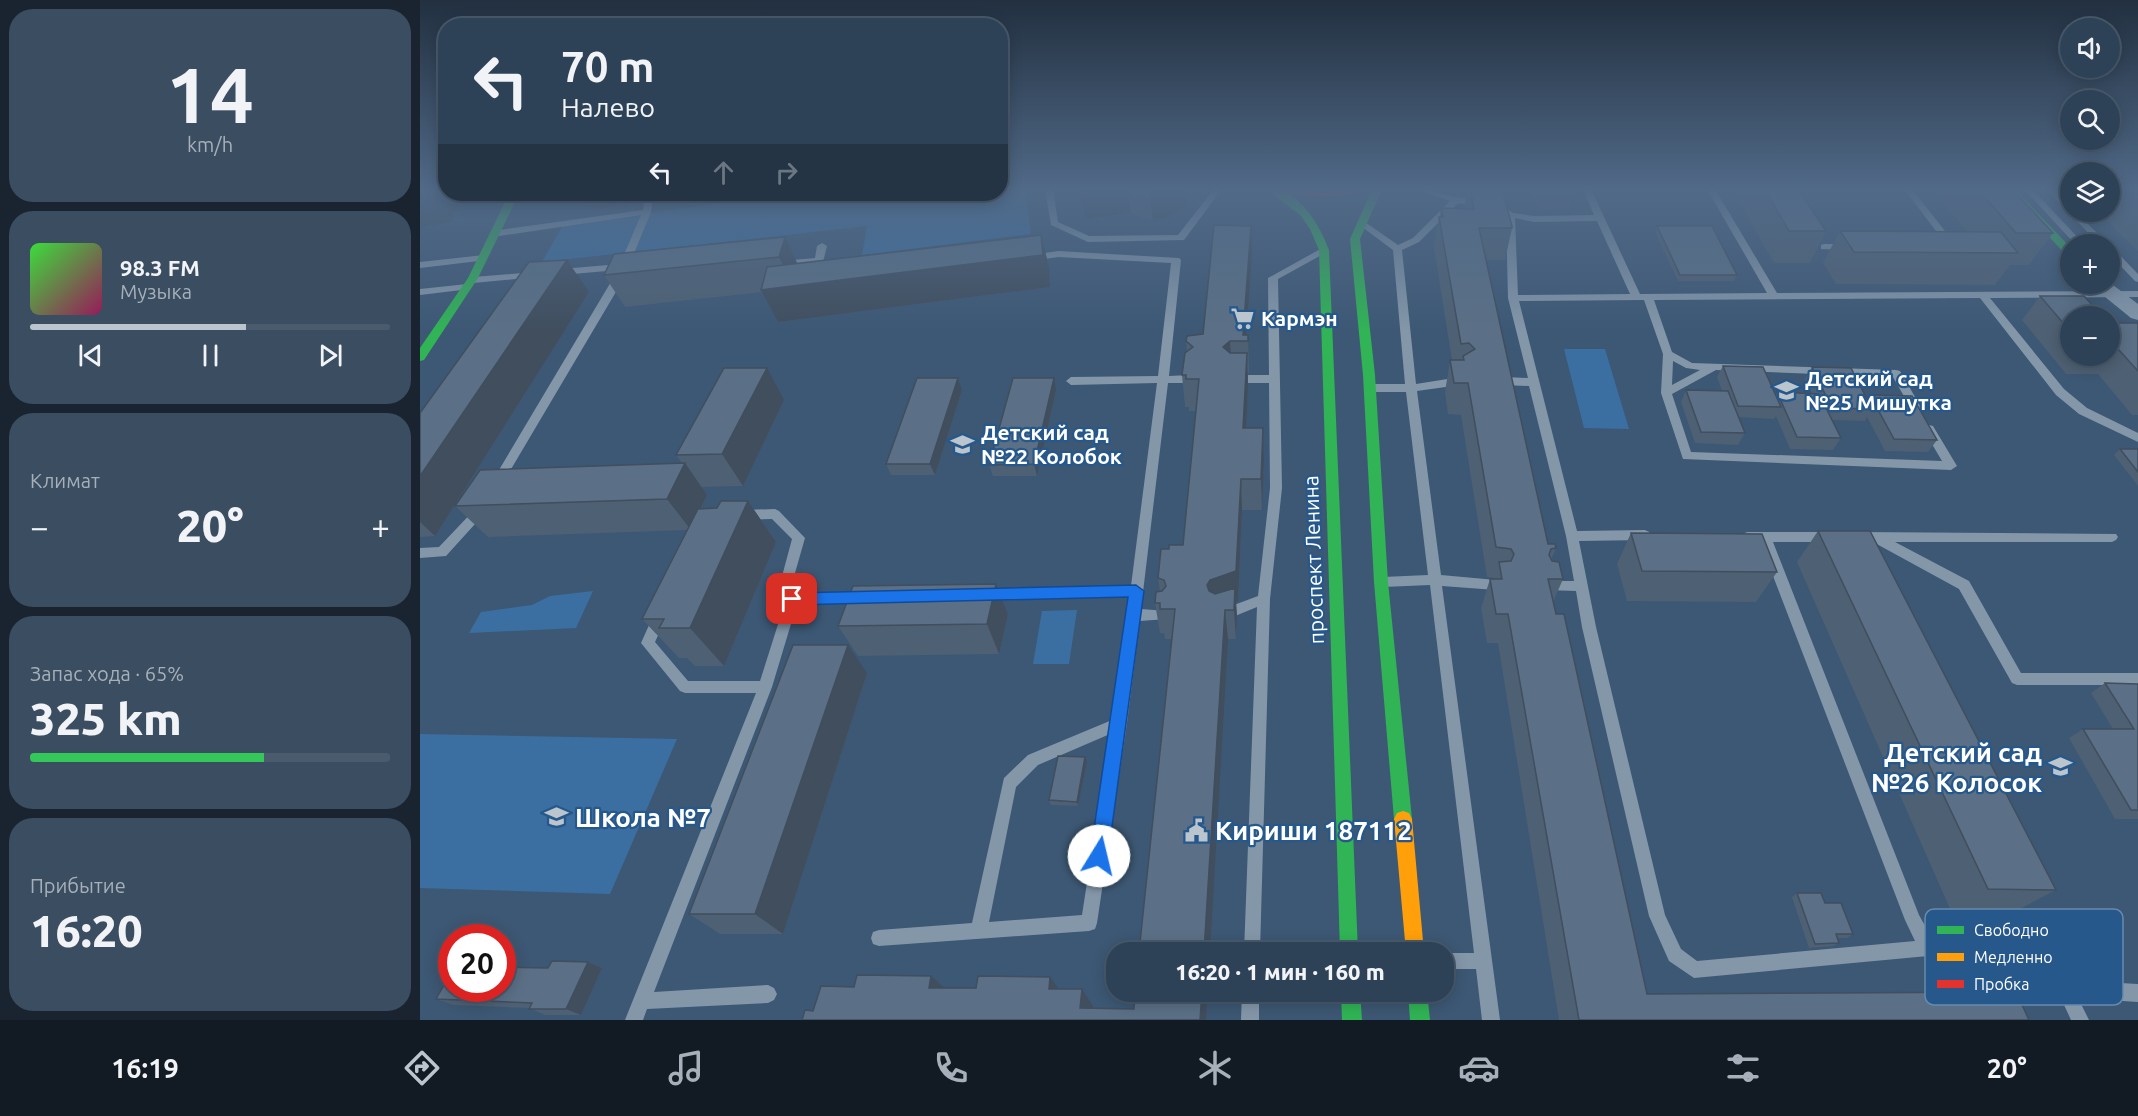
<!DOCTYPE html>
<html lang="ru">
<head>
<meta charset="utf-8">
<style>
  body { margin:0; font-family:Ubuntu,sans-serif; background:#3a4d61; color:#f1f3f6; height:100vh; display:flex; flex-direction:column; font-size:22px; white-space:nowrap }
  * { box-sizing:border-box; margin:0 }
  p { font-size:20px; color:#a7b0ba }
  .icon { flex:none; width:33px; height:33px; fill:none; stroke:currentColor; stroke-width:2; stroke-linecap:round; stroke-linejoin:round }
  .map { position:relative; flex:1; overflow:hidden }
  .panel { display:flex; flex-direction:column; gap:9px; padding:9px; background:#192430; width:420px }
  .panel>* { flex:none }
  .banner { position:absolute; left:18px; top:18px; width:570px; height:183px; border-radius:24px; box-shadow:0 3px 15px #0003,0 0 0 2px #495b6d; background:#2e4257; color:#f1f3f6; overflow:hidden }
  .controls { position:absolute; left:1640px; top:18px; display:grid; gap:12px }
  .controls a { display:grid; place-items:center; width:60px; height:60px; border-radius:50%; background:#2e4257; box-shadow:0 3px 15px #0003,0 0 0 2px #495b6d; font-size:30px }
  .speed { position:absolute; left:18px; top:924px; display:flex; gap:12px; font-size:30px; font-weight:700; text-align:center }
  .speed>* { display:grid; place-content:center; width:78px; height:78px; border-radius:50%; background:#2e4257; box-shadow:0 3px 15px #0003,0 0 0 2px #495b6d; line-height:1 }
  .speed .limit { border:9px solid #d22; background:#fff; color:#111 }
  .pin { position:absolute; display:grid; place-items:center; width:51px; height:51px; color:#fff; margin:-26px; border-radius:12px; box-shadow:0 3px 9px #0006 }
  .me { position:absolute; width:66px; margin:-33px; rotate:9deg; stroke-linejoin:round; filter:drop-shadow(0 0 4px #0008) }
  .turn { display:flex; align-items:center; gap:21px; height:126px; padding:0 24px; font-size:27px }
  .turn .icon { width:78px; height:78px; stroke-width:2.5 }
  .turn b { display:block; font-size:42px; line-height:51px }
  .lanes { display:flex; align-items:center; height:57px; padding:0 24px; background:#0003; justify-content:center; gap:30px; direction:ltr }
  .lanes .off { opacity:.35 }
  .big { font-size:45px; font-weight:800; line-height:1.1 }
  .panel .tile { flex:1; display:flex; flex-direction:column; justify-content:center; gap:9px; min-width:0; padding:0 21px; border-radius:24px; background:#3a4d61 }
  .panel .dial { align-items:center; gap:0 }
  .dial b { font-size:78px; line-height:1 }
  .song { display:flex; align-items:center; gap:18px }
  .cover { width:72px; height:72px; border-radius:9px; background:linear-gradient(135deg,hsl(120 70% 55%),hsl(330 70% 35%)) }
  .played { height:6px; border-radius:3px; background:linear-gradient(90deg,#bbc5ce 60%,#495b6d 60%) }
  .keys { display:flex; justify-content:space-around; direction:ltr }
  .heat { display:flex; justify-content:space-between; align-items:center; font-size:33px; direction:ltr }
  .charge { height:9px; border-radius:4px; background:linear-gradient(90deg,#34c759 65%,#495b6d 0) }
  .trip { position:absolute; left:686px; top:942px; width:348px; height:60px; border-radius:24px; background:#2e4257; box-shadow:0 3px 15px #0003,0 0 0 2px #495b6d; font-weight:800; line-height:60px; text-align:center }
  .tab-bar { display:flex; height:96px; justify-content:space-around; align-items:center; background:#121a23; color:#a7b0ba }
  .tab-bar .icon { width:42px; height:42px }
  .tab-bar .current { color:#bbc5ce }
  .tab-bar b { font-size:27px; color:#f1f3f6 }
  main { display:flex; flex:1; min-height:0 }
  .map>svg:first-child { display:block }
  .green { fill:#3b6fa1 }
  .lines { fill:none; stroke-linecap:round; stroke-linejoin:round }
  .lane { fill:#8497a9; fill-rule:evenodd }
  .street { fill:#8497a9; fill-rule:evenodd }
  .fast { fill:#30b455; fill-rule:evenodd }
  .slow { fill:#ff9f0a; fill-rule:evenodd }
  .jam { fill:#e5322d; fill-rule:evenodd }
  .wall { fill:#4e6073 }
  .shaded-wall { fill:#404e5e }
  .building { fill:#5b7086; stroke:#404e5e; stroke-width:1.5 }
  .route { fill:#1a73e8; stroke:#114b97; stroke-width:1.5 }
  .labels { text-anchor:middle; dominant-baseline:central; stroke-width:4.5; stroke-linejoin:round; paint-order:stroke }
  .poi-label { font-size:21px; font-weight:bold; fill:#fff; stroke:#26588b; text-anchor:start }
  .street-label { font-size:21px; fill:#fff; stroke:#26588b }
  .near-poi-label { font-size:26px; font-weight:bold; fill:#fff; stroke:#26588b; text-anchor:start }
  .key { fill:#26588b; stroke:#678aae; stroke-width:1.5 }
  .key-label { font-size:16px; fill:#fff }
</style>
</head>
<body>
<main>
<section class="panel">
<div class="tile dial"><b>14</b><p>km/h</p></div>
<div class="tile">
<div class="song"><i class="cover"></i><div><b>98.3 FM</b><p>Музыка</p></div></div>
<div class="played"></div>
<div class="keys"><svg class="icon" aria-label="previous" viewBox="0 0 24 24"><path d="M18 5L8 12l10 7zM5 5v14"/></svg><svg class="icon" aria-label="pause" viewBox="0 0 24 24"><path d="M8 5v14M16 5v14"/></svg><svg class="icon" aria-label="next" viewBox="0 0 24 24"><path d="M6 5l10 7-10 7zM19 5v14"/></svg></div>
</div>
<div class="tile"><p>Климат</p>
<div class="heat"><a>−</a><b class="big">20°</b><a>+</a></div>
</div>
<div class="tile"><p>Запас хода · 65%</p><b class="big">325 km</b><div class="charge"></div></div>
<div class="tile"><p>Прибытие</p><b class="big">16:20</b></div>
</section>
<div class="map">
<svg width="1718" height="1020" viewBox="0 0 1718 1020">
  <rect width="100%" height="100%" fill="#3d5874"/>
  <path class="green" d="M581,189H605L611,234L442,255L447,226L122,262L143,225L365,194H580Z
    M1144,349H1185L1209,429L1164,428Z
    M173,591L156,628L49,633L61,612L112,605L130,596Z
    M657,610L649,664H613L622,611Z
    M0,734L257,739L190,894L0,888Z"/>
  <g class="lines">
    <path class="lane" d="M625,189H633L638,222L669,236L758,235L794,189H802L764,240L668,242L631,225Z
      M997,189C1010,188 1022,194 1035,197C1044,199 1055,197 1063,202L1059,205L1038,203L999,242L982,250L996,384L1040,377L1045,381L1040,385L997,391L1021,575L1076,580L1081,581L1082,585L1081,589L1076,590L1022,586L1080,1020H1062L1056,969H1023V953H1054L1010,585L963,587L958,586L957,582L958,578L963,577L1008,575L986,392H950L945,388L950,384H985L973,250L938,224L939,222H945L978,245L993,238L1030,201Z
      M1163,189H1171L1220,294L1347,293L1287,189H1295L1357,293L1718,291V297L1570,298L1644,389L1667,408L1718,433V442L1659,414L1636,395L1560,298L1234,300L1252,352L1272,363L1476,370L1480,371L1502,409L1497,413L1493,412L1473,377L1296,370L1252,394L1271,452L1522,461L1503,429L1509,425L1513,426L1537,466L1531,470L1263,459L1241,393L1243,354L1224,300L1099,301L1157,531L1225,530L1229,532L1231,535L1229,538L1225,540L1159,541L1176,627L1245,915L1261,949L1277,961L1495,941L1485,920L1340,542L1323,540L1321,537L1323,534L1327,532H1408L1412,534L1414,537L1412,540L1408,542H1353L1499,915L1513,940L1579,948L1615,961L1647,980L1718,984V1002L1658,998L1669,1020H1651L1639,994L1604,974L1579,964L1508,956L1274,978L1249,961L1229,916L1162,627L1156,591L1126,590L1121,589L1120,585L1121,581H1154L1146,536L1109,386L1085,385L1080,381L1085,377L1108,378L1088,298L1086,216L1072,205L1079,203L1093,213L1114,216L1174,215ZM1095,218L1114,222L1177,221L1210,294L1098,295ZM1253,361L1266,368L1280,370L1252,385Z
      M1484,189H1492L1532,240V244H1526Z
      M1604,189H1612L1664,244H1655Z
      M1626,189H1635L1650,204V212H1656L1688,244H1679Z
      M226,194H234L231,212L203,280L81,486H73L71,483L73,480L198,270L141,275L136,272L141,269L200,264L221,215L79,236L74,233L79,230L223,210Z
      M402,243L407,246L399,278L396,279L391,276L394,263L361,267L356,264L361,261L395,258L397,246Z
      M1404,244H1428L1433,247L1428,250L1401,249V245Z
      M1689,246L1692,247L1718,274V282L1715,281L1689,254Z
      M904,247L909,250L907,252L858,279L862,488L850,599L840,952H824L837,607L803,621L798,619L796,615L798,611L838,596L850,488L849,383H813L808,379L813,375H849L848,278Z
      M638,251L759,258L761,260L749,376L769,375L774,379L769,383H748L721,609L747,611L749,615L747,619L720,621L707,723L677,923L675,929L669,931L459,946L453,944L451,938L453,932L459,930L552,923L584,778L608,755L692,720L710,596L565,599L560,598L559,594L560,590L565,589L711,586L737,383L651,385L646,381L651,377L738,376L751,263L638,257L611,261L606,258L611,255ZM690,734L662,915L569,922L596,787L618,765Z
      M64,255L67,256V260L0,268V262Z
      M114,272L119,275L117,277L53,283L48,280L53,277Z
      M47,284L50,285V289L0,295V289Z
      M61,505L65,507L67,510L65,513L26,556L0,558V548L19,547L57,507Z
      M355,509L359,511L385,538L373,580L377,593L443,592L448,593L449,597L448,601L443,602L377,604L352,687L234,992L348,985L354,988L357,994L354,1000L348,1003L227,1009L223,1020H205L336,693H265L260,691L221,643L234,614L239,612L244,614L246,618L235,642L268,681H340L366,599L361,580L372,539L352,519L321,520L317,518L315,515L317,512L321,510Z
      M1438,532L1696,534L1698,537L1696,540L1692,542H1475L1549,581L1601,673H1718V685H1597L1592,683L1539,589L1453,542L1434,540L1432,537L1434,534Z
      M822,992H839V1020H821Z"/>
    <path class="street" d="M1689,282L1718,304V320L1711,318L1669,284Z"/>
    <path class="fast" d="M847,189C878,187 900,225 909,250L938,952H920L899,250L890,229L881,216Z
      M952,189H962L940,239L955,375L968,582L992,819L989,825L983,827L977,825L974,819L954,582L943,375L930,239Z
      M1585,189H1595L1650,247V256L1646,255Z
      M89,194H99L58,278L4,360L0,361V348L48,278Z
      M921,992H940L942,1020H922Z
      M988,992H1007L1010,1020H990Z"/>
    <path class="slow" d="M983,811L989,813L992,819L1004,952H986L974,819L977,813Z"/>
    <path class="jam" d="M854,189L901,191L948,189L943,192L901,197L859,192Z"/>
  </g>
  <path class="wall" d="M659,189H766L767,206L745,219L733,221L711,213L665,219Z
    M1047,189H1082L1092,228L1085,260H1066L1128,544L1136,548L1131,560L1143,579L1133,602L1227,994L1609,1020H1139L1078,643H1067L1061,608L1070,579L1074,578L1067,577L1041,415L1028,414L1025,392L1030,360H1032L1014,248L1019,217H1020L1021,208L1044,209Z
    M1111,189H1154L1149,209H1118Z
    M1312,189H1378L1406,231L1390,263H1354Z
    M1512,189H1592L1633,233L1609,265H1590L1575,285L1416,284L1403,263L1420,231L1547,232Z
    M1689,189H1718V251L1678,212H1689Z
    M1237,226L1317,275L1314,281H1258L1235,232Z
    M621,235L629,267L630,287L358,322L343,292L205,307L184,275L365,237L377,264Z
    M832,258L827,335H828L829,367V373H828V385L826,428H843L844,460L842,510H822L818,601L816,602L817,617L816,639H745L744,633H740L735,603L740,592L738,578L749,549L763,545L776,411H769V407H765L762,375L767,351L766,341L783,334Z
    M169,292L15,536L0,537V413Z
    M1620,296L1650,316V356H1689V323H1718V415H1712L1678,374H1646L1602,320Z
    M1303,366L1356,395L1357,392L1392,393L1385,379L1392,367L1447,399L1450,395L1517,440L1508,452L1465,451L1447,417L1445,421L1412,420L1421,438L1413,450L1370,449L1356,416L1354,419L1319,417L1325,433L1318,445L1275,443L1261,402L1266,390L1302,391L1297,377Z
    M538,378L542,390L515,475H471L466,464Z
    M636,390L617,476H573L569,465Z
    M364,400L323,486L281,487L287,495L281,509L297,508L328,501L356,542L304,666H275L267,658H259L222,619L267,530L68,537L35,506L262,463L256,455Z
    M1700,449H1718V486L1694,455Z
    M1398,531L1636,890L1596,911H1531L1377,562Z
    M1211,533L1357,572L1336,602L1207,601L1197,564Z
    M576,584L588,614L579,654L438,656L418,626Z
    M447,673L363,934H300L269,914Z
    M1685,683L1718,684V819H1695L1649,738L1663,729H1693L1671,693Z
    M665,757L667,762L658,806L631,805L629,800Z
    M1377,893L1405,903L1433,934L1427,938H1417L1419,943L1413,946L1389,948L1372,897Z
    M168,962L182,968L161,1015H125L109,1008L34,1005L16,999Z"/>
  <path class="shaded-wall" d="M7,189H26V194H44L31,222L0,227V192Z
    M660,189H707L711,213L665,219Z
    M729,189H766L767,206L745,219L733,221Z
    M164,194H212L210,204L174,210Z
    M831,226L832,258L826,341L823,335Z
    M621,235L629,267L630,287L358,322L341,290L373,286L359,257L365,237L380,269Z
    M147,260L169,292L15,536L0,522V476Z
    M810,341L812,373L803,347Z
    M827,353L828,385L825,460L823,428Z
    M347,368L364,400L323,486L302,454Z
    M538,378L542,390L515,475L510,464Z
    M634,378L636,390L617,476L614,464Z
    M843,428L844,460L842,510L841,479Z
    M265,463L287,495L271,530L247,499Z
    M821,479L822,510L818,601L816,602L817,617L816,639L814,610H793L787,585Z
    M328,501L356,542L304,666L270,628Z
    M576,584L588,614L579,654L567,624Z
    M805,610L808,639L790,952H784Z
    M428,645L447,673L363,934L335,914Z
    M665,757L667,762L658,806L657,802Z
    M168,962L182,968L161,1015L146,1009Z
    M511,976L531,994L509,988Z
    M630,977L643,995L629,989Z
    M662,989L673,1006L671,1020L660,1008Z
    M782,992H787L786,1020H780Z"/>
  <path class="building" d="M0,189H7L6,191L0,192Z
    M1050,189H1082L1092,226V228H1059L1128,544H1135L1136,548L1131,549L1129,555L1132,561L1139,562L1143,579H1128L1136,614H1144L1227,994L1596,992L1609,1020H1159L1088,614H1076L1070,579H1082L1079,562L1091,561L1094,554L1091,549L1076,547L1048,383H1034L1030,360H1044L1043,356L1055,349L1049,343L1041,344L1019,217H1023L1021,208L1054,209Z
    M1344,189H1378L1406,231H1369Z
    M1558,189H1592L1633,233H1596Z
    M1711,189H1718V195Z
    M794,225L831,226L823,335H828V341H810L803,347L810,353H827L823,428H843L841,479H821L816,571L790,580L787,585L789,591L795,594L815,588L814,610H805L784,952H719L755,609H740V603H735L736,592L742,591L746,586L744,580L738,578L741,549H749V545H763L779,379H766V375H762L765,353L773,347L766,341L767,336L783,334Z
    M1237,226H1292L1317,275H1260Z
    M1420,231L1581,232L1598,253L1434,252Z
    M621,235L623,255L341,290L347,267Z
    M365,237L359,257L184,275L194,254Z
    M147,260L0,476V413L109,262Z
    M1620,296H1664L1682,316H1650V331Z
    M1689,323H1718V371L1699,350H1689Z
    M1303,366L1343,367L1361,407L1318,406Z
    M1392,367L1431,368L1452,409L1412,408Z
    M304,368H347L302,454L256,455Z
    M497,378H538L510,464H466Z
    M593,378H634L614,464L569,465Z
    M1266,390L1308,391L1325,433L1281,432Z
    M1357,392L1399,394L1421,438L1377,437Z
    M1450,395L1492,396L1517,440L1474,439Z
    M1700,449H1718V472Z
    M265,463L247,499L35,506L60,470Z
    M301,501H328L270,628H239L244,619H222L278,509L297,508Z
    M1398,531H1450L1636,890L1568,889Z
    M1211,533L1342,534L1357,572L1222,571Z
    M576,584L567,624L418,626L433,586Z
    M373,645H428L335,914H269Z
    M1685,683L1718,684V810H1711L1663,729H1714Z
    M638,756L665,757L657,802L629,800Z
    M1377,893H1401L1405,903H1421L1433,934H1416L1419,943L1395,944Z
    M132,961L168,962L146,1009H109L112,1003L16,999L32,971V988H82V967L128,968Z
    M437,975L511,976L509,988H556L558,976L630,977L629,989H662L660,1008L714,1009L715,992H782L780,1020H382L385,1010L393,1011L401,986L434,987Z"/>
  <linearGradient id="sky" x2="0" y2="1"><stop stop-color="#223040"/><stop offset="0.57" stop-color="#516a88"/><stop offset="1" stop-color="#516a88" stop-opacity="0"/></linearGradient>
  <rect width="1718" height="332" fill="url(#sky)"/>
  <path class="route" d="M716,585L724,591L688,856L686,863L679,865L673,863L670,856L708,597L372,605L365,599L372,593Z"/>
  <defs>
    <symbol id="supermarket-bare" viewBox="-9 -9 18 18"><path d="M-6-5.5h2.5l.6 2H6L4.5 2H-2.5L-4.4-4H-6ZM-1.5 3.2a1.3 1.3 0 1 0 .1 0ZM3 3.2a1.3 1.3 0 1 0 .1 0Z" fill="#bbc5ce" stroke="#26588b" stroke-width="2.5" paint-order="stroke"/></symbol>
    <symbol id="school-bare" viewBox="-9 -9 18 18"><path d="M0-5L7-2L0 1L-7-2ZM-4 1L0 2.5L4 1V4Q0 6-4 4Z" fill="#bbc5ce" stroke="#26588b" stroke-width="2.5" paint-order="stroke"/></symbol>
    <symbol id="civic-bare" viewBox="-9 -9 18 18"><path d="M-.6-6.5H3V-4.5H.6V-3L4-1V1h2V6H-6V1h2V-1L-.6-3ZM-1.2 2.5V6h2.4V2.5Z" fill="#bbc5ce" stroke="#26588b" stroke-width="2.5" paint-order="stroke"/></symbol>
  </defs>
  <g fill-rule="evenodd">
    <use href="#supermarket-bare" x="806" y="302" width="33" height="33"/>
    <use href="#school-bare" x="1350" y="374" width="33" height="33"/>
    <use href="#school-bare" x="526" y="428" width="33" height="33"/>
    <use href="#school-bare" x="1624" y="750" width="33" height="33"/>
    <use href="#school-bare" x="120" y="800" width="33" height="33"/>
    <use href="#civic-bare" x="760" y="814" width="33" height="33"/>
  </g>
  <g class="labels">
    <g class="poi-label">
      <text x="841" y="318">Кармэн</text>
      <text x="1385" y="378">Детский сад<tspan x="1385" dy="24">№25 Мишутка</tspan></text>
      <text x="561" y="432">Детский сад<tspan x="561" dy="24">№22 Колобок</tspan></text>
    </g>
    <g class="street-label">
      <text transform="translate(893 560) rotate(-92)">проспект Ленина</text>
    </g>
    <g class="near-poi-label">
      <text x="1622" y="752" text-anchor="end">Детский сад<tspan x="1622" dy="30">№26 Колосок</tspan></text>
      <text x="155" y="817">Школа №7</text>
      <text x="795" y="830">Кириши 187112</text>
    </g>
  </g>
  <rect x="1505" y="909" width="198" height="96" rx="9" class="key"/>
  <rect x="1517" y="926" width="27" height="8" fill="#30b455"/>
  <rect x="1517" y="953" width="27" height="8" fill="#ff9f0a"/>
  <rect x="1517" y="980" width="27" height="8" fill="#e5322d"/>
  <g class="key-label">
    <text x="1554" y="936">Свободно</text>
    <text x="1554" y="963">Медленно</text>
    <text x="1554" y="990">Пробка</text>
  </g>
</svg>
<div class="controls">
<a><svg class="icon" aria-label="sound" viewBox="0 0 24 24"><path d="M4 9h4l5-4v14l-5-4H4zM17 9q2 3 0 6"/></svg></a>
<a><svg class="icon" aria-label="search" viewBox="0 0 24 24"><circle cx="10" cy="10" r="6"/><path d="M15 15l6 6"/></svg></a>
<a><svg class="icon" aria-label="layers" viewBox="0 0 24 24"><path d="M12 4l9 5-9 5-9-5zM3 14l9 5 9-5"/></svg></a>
<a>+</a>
<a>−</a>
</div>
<div class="speed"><div class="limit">20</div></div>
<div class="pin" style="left:372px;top:599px;background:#d93025"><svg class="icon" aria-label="arrive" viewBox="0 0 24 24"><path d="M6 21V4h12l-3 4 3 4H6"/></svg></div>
<svg class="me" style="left:679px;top:856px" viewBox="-20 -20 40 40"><circle r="19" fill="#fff"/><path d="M0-13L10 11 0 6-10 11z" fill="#1a73e8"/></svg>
<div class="trip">16:20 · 1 мин · 160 m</div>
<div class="banner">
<div class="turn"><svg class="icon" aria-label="left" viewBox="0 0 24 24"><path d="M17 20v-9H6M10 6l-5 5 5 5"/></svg><div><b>70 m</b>Налево</div></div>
<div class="lanes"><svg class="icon" aria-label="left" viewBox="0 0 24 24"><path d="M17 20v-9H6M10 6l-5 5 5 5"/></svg><svg class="icon off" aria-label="ahead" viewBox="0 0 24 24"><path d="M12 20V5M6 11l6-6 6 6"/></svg><svg class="icon off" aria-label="right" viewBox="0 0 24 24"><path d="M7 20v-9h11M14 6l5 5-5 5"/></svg></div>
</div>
</div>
</main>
<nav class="tab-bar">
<b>16:19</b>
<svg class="icon current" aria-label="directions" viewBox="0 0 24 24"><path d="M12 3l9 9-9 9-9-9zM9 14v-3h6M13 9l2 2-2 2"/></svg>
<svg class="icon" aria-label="music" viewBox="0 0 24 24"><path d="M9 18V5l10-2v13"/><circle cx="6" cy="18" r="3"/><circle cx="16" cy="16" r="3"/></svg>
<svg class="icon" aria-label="phone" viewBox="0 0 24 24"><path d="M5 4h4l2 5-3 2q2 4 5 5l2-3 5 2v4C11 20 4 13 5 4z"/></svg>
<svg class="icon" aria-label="climate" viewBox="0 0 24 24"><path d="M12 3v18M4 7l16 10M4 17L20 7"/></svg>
<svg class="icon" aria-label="car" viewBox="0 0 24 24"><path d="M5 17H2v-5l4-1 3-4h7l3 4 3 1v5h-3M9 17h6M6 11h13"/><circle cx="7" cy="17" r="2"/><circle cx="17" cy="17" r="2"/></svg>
<svg class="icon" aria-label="filters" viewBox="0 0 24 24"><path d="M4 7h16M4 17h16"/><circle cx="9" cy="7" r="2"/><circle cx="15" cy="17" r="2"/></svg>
<b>20°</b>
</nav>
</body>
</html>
